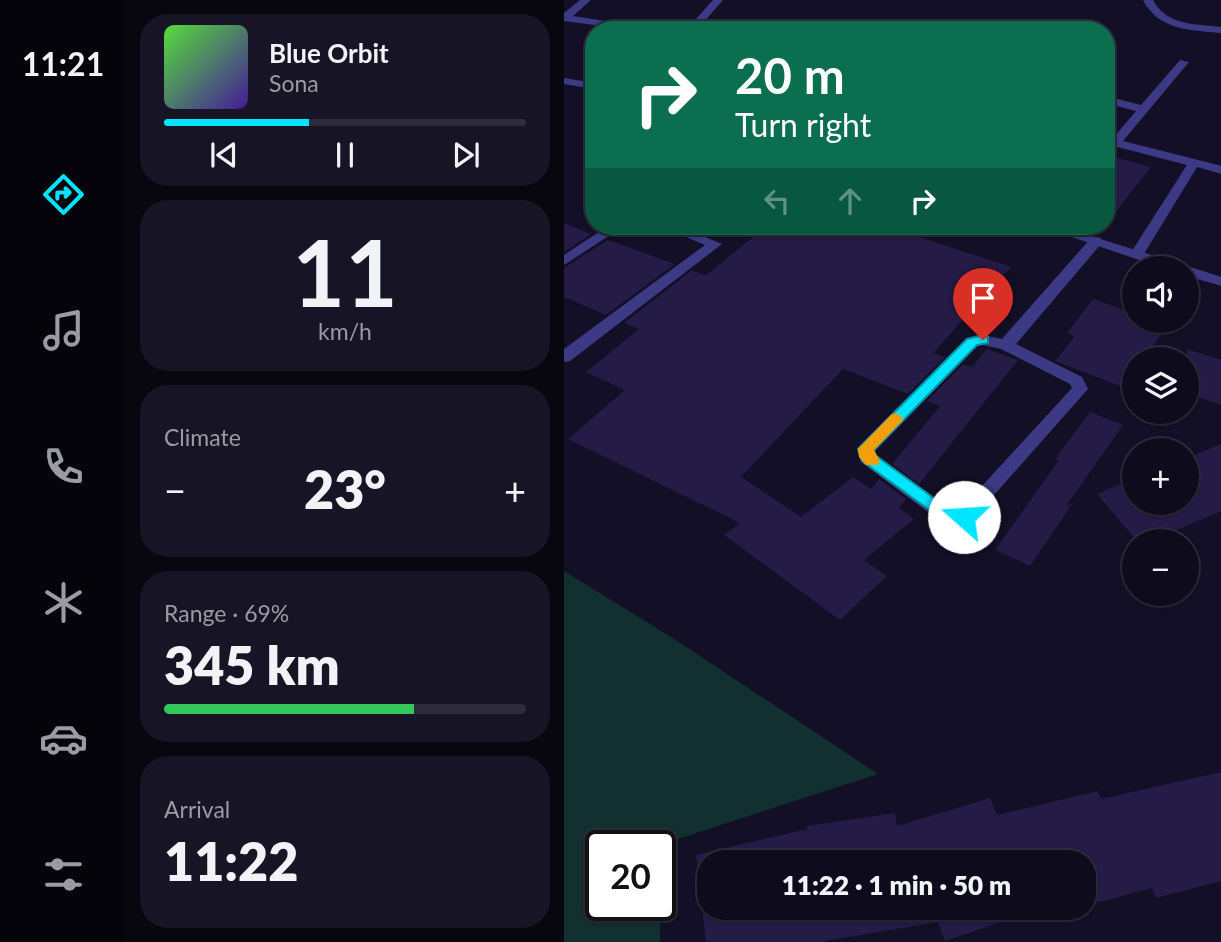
<!DOCTYPE html>
<html lang="en">
<head>
<meta charset="utf-8">
<style>
  body { margin:0; font-family:Lato,sans-serif; background:#171425; color:#f1f3f6; height:100vh; display:flex; flex-direction:column; font-size:26px; white-space:nowrap }
  * { box-sizing:border-box; margin:0 }
  p { font-size:23px; color:#9b9ba3 }
  .icon { flex:none; width:38px; height:38px; fill:none; stroke:currentColor; stroke-width:2; stroke-linecap:round; stroke-linejoin:round }
  .map { position:relative; flex:1; overflow:hidden }
  .side { display:flex; flex-direction:column; gap:14px; padding:14px; background:#08060f; width:438px }
  .side>* { flex:none }
  .top-card { position:absolute; left:21px; top:21px; width:530px; height:214px; border-radius:28px; box-shadow:0 2px 5px #0004,0 0 0 2px #2e2b3b; background:#0b6e4f; color:#fff; overflow:hidden }
  .controls { position:absolute; left:558px; top:256px; display:grid; gap:14px }
  .controls a { display:grid; place-items:center; width:77px; height:77px; border-radius:50%; background:#0e0b1c; box-shadow:0 2px 5px #0004,0 0 0 2px #2e2b3b; font-size:35px }
  .speed { position:absolute; left:21px; top:830px; display:flex; gap:14px; font-size:35px; font-weight:700; text-align:center }
  .speed>* { display:grid; place-content:center; width:91px; height:91px; border-radius:50%; background:#0e0b1c; box-shadow:0 2px 5px #0004,0 0 0 2px #2e2b3b; line-height:1 }
  .speed .limit { border:4px solid #111; border-radius:10px; background:#fff; color:#111 }
  .pin { position:absolute; display:grid; place-items:center; width:60px; height:60px; color:#fff; margin:-72px -30px; border-radius:50% 50% 50% 0; rotate:-45deg; box-shadow:0 0 7px #0007 }
  .pin .icon { rotate:45deg }
  .me { position:absolute; width:77px; margin:-38px; rotate:289deg; stroke-linejoin:round; filter:drop-shadow(0 0 5px #0008) }
  .turn { display:flex; align-items:center; gap:24px; height:147px; padding:0 35px; font-size:32px }
  .turn .icon { width:91px; height:91px; stroke-width:2.5 }
  .turn b { display:block; font-size:49px; line-height:60px }
  .lanes { display:flex; align-items:center; height:66px; padding:0 35px; background:#0003; justify-content:center; gap:35px; direction:ltr }
  .lanes .off { opacity:.35 }
  .big { font-size:52px; font-weight:800; line-height:1.1 }
  .side .widget { flex:1; display:flex; flex-direction:column; justify-content:center; gap:10px; min-width:0; padding:0 24px; border-radius:28px; background:#171425 }
  .side .dial { align-items:center; gap:0 }
  .dial b { font-size:91px; line-height:1 }
  .song { display:flex; align-items:center; gap:21px }
  .cover { width:84px; height:84px; border-radius:10px; background:linear-gradient(135deg,hsl(110 70% 55%),hsl(260 70% 35%)) }
  .played { height:7px; border-radius:4px; background:linear-gradient(90deg,#00e5ff 40%,#2e2b3b 40%) }
  .keys { display:flex; justify-content:space-around; direction:ltr }
  .heat { display:flex; justify-content:space-between; align-items:center; font-size:38px; direction:ltr }
  .charge { height:10px; border-radius:5px; background:linear-gradient(90deg,#34c759 69%,#2e2b3b 0) }
  .trip { position:absolute; left:133px; top:850px; width:399px; height:70px; border-radius:28px; background:#0e0b1c; box-shadow:0 2px 5px #0004,0 0 0 2px #2e2b3b; font-weight:800; line-height:70px; text-align:center }
  main { display:flex; flex:1; min-height:0 }
  .menu { display:flex; flex-direction:column; width:126px; justify-content:space-around; align-items:center; background:#06040b; color:#9b9ba3 }
  .menu .icon { width:49px; height:49px }
  .menu .on { color:#00e5ff }
  .menu b { font-size:32px; color:#f1f3f6 }
  .map>svg:first-child { display:block }
  .green { fill:#12302f; fill-rule:evenodd }
  .building { fill:#241b47 }
  .lines { fill:none; stroke-linecap:round; stroke-linejoin:round }
  .lane { fill:#3d3a85; fill-rule:evenodd }
  .street { fill:#3d3a85; fill-rule:evenodd }
  .route { fill:#00e5ff; stroke:#0095a6; stroke-width:2 }
  .slow { fill:#f59e0b }
</style>
</head>
<body>
<main>
<nav class="menu">
<b>11:21</b>
<svg class="icon on" aria-label="directions" viewBox="0 0 24 24"><path d="M12 3l9 9-9 9-9-9zM9 14v-3h6M13 9l2 2-2 2"/></svg>
<svg class="icon" aria-label="music" viewBox="0 0 24 24"><path d="M9 18V5l10-2v13"/><circle cx="6" cy="18" r="3"/><circle cx="16" cy="16" r="3"/></svg>
<svg class="icon" aria-label="phone" viewBox="0 0 24 24"><path d="M5 4h4l2 5-3 2q2 4 5 5l2-3 5 2v4C11 20 4 13 5 4z"/></svg>
<svg class="icon" aria-label="climate" viewBox="0 0 24 24"><path d="M12 3v18M4 7l16 10M4 17L20 7"/></svg>
<svg class="icon" aria-label="car" viewBox="0 0 24 24"><path d="M5 17H2v-5l4-1 3-4h7l3 4 3 1v5h-3M9 17h6M6 11h13"/><circle cx="7" cy="17" r="2"/><circle cx="17" cy="17" r="2"/></svg>
<svg class="icon" aria-label="filters" viewBox="0 0 24 24"><path d="M4 7h16M4 17h16"/><circle cx="9" cy="7" r="2"/><circle cx="15" cy="17" r="2"/></svg>
</nav>
<section class="side">
<div class="widget">
<div class="song"><i class="cover"></i><div><b>Blue Orbit</b><p>Sona</p></div></div>
<div class="played"></div>
<div class="keys"><svg class="icon" aria-label="previous" viewBox="0 0 24 24"><path d="M18 5L8 12l10 7zM5 5v14"/></svg><svg class="icon" aria-label="pause" viewBox="0 0 24 24"><path d="M8 5v14M16 5v14"/></svg><svg class="icon" aria-label="next" viewBox="0 0 24 24"><path d="M6 5l10 7-10 7zM19 5v14"/></svg></div>
</div>
<div class="widget dial"><b>11</b><p>km/h</p></div>
<div class="widget"><p>Climate</p>
<div class="heat"><a>−</a><b class="big">23°</b><a>+</a></div>
</div>
<div class="widget"><p>Range · 69%</p><b class="big">345 km</b><div class="charge"></div></div>
<div class="widget"><p>Arrival</p><b class="big">11:22</b></div>
</section>
<div class="map">
<svg width="658" height="942" viewBox="0 0 658 942">
  <rect width="100%" height="100%" fill="#130f26"/>
  <path class="green" d="M0,571L115,642L314,774L98,844L96,942H0ZM37,845H96V905H37Z"/>
  <path class="building" d="M542,155L587,167L542,224Z
    M0,223L27,234L0,252Z
    M203,226H322L447,267L369,353L381,357L344,394L279,369L177,477L237,517L289,477L307,489L315,479L342,499L335,508L350,519L300,560L323,576L276,620L160,535L176,523L4,439L61,390L22,372L75,329L60,323L128,270L141,276Z
    M44,240L111,264L42,315L0,297V268Z
    M529,299L570,313V320H593L604,324L580,359H570V373L561,388L491,361L511,336L503,333Z
    M423,349L454,360L355,484L328,464L376,406L363,401L399,364L408,367Z
    M623,349L657,360V405L623,393Z
    M526,412L559,425L502,506L509,503L466,566L431,550L495,460L491,459Z
    M657,444V511L587,541H573L533,494L570,479V502H623V458Z
    M657,772V881L592,898L588,888L520,906V863H145V908H476L381,941L374,922L255,942H142L132,855L243,829V826L331,813L333,826L426,798L433,815L534,791L537,799Z"/>
  <g class="lines">
    <path class="lane" d="M16,0H27L9,16L99,30H68L0,21V13Z
      M149,0H159L133,30H122Z
      M616,60L625,62L559,141L658,166V174L633,167L580,254L573,258L566,254L623,165L542,144V136L549,138L572,111L542,103V96L577,105Z
      M44,226H60L0,265V255Z
      M96,226H115L158,244L6,361L0,362V349L141,245Z
      M532,237L537,238V244L452,344L518,377L524,389L406,522L386,526L380,524L297,462L293,449L296,445L403,339L419,335L438,339L527,238ZM419,345L437,349L506,384L508,388L395,511L389,512L311,455V451L413,346Z"/>
    <path class="street" d="M579,0H589C603,26 632,24 658,27V33C627,30 595,31 579,0Z
      M0,78L30,83V89L0,84Z
      M475,226H495L658,277V286L623,276V268H599Z"/>
  </g>
  <path class="route" d="M419,335L424,337V343L413,345L310,450L311,455L389,512L400,511L408,517L406,522L386,525L298,461L294,449L403,339Z"/>
  <path class="slow" d="M332,413L340,419L310,450L316,461L314,465H302L295,457L294,449L327,415Z"/>
</svg>
<div class="controls">
<a><svg class="icon" aria-label="sound" viewBox="0 0 24 24"><path d="M4 9h4l5-4v14l-5-4H4zM17 9q2 3 0 6"/></svg></a>
<a><svg class="icon" aria-label="layers" viewBox="0 0 24 24"><path d="M12 4l9 5-9 5-9-5zM3 14l9 5 9-5"/></svg></a>
<a>+</a>
<a>−</a>
</div>
<div class="speed"><div class="limit">20</div></div>
<div class="pin" style="left:419px;top:340px;background:#d93025"><svg class="icon" aria-label="arrive" viewBox="0 0 24 24"><path d="M6 21V4h12l-3 4 3 4H6"/></svg></div>
<svg class="me" style="left:400px;top:517px" viewBox="-20 -20 40 40"><circle r="19" fill="#fff"/><path d="M0-13L10 11 0 6-10 11z" fill="#00e5ff"/></svg>
<div class="trip">11:22 · 1 min · 50 m</div>
<div class="top-card">
<div class="turn"><svg class="icon" aria-label="right" viewBox="0 0 24 24"><path d="M7 20v-9h11M14 6l5 5-5 5"/></svg><div><b>20 m</b>Turn right</div></div>
<div class="lanes"><svg class="icon off" aria-label="left" viewBox="0 0 24 24"><path d="M17 20v-9H6M10 6l-5 5 5 5"/></svg><svg class="icon off" aria-label="ahead" viewBox="0 0 24 24"><path d="M12 20V5M6 11l6-6 6 6"/></svg><svg class="icon" aria-label="right" viewBox="0 0 24 24"><path d="M7 20v-9h11M14 6l5 5-5 5"/></svg></div>
</div>
</div>
</main>
</body>
</html>
